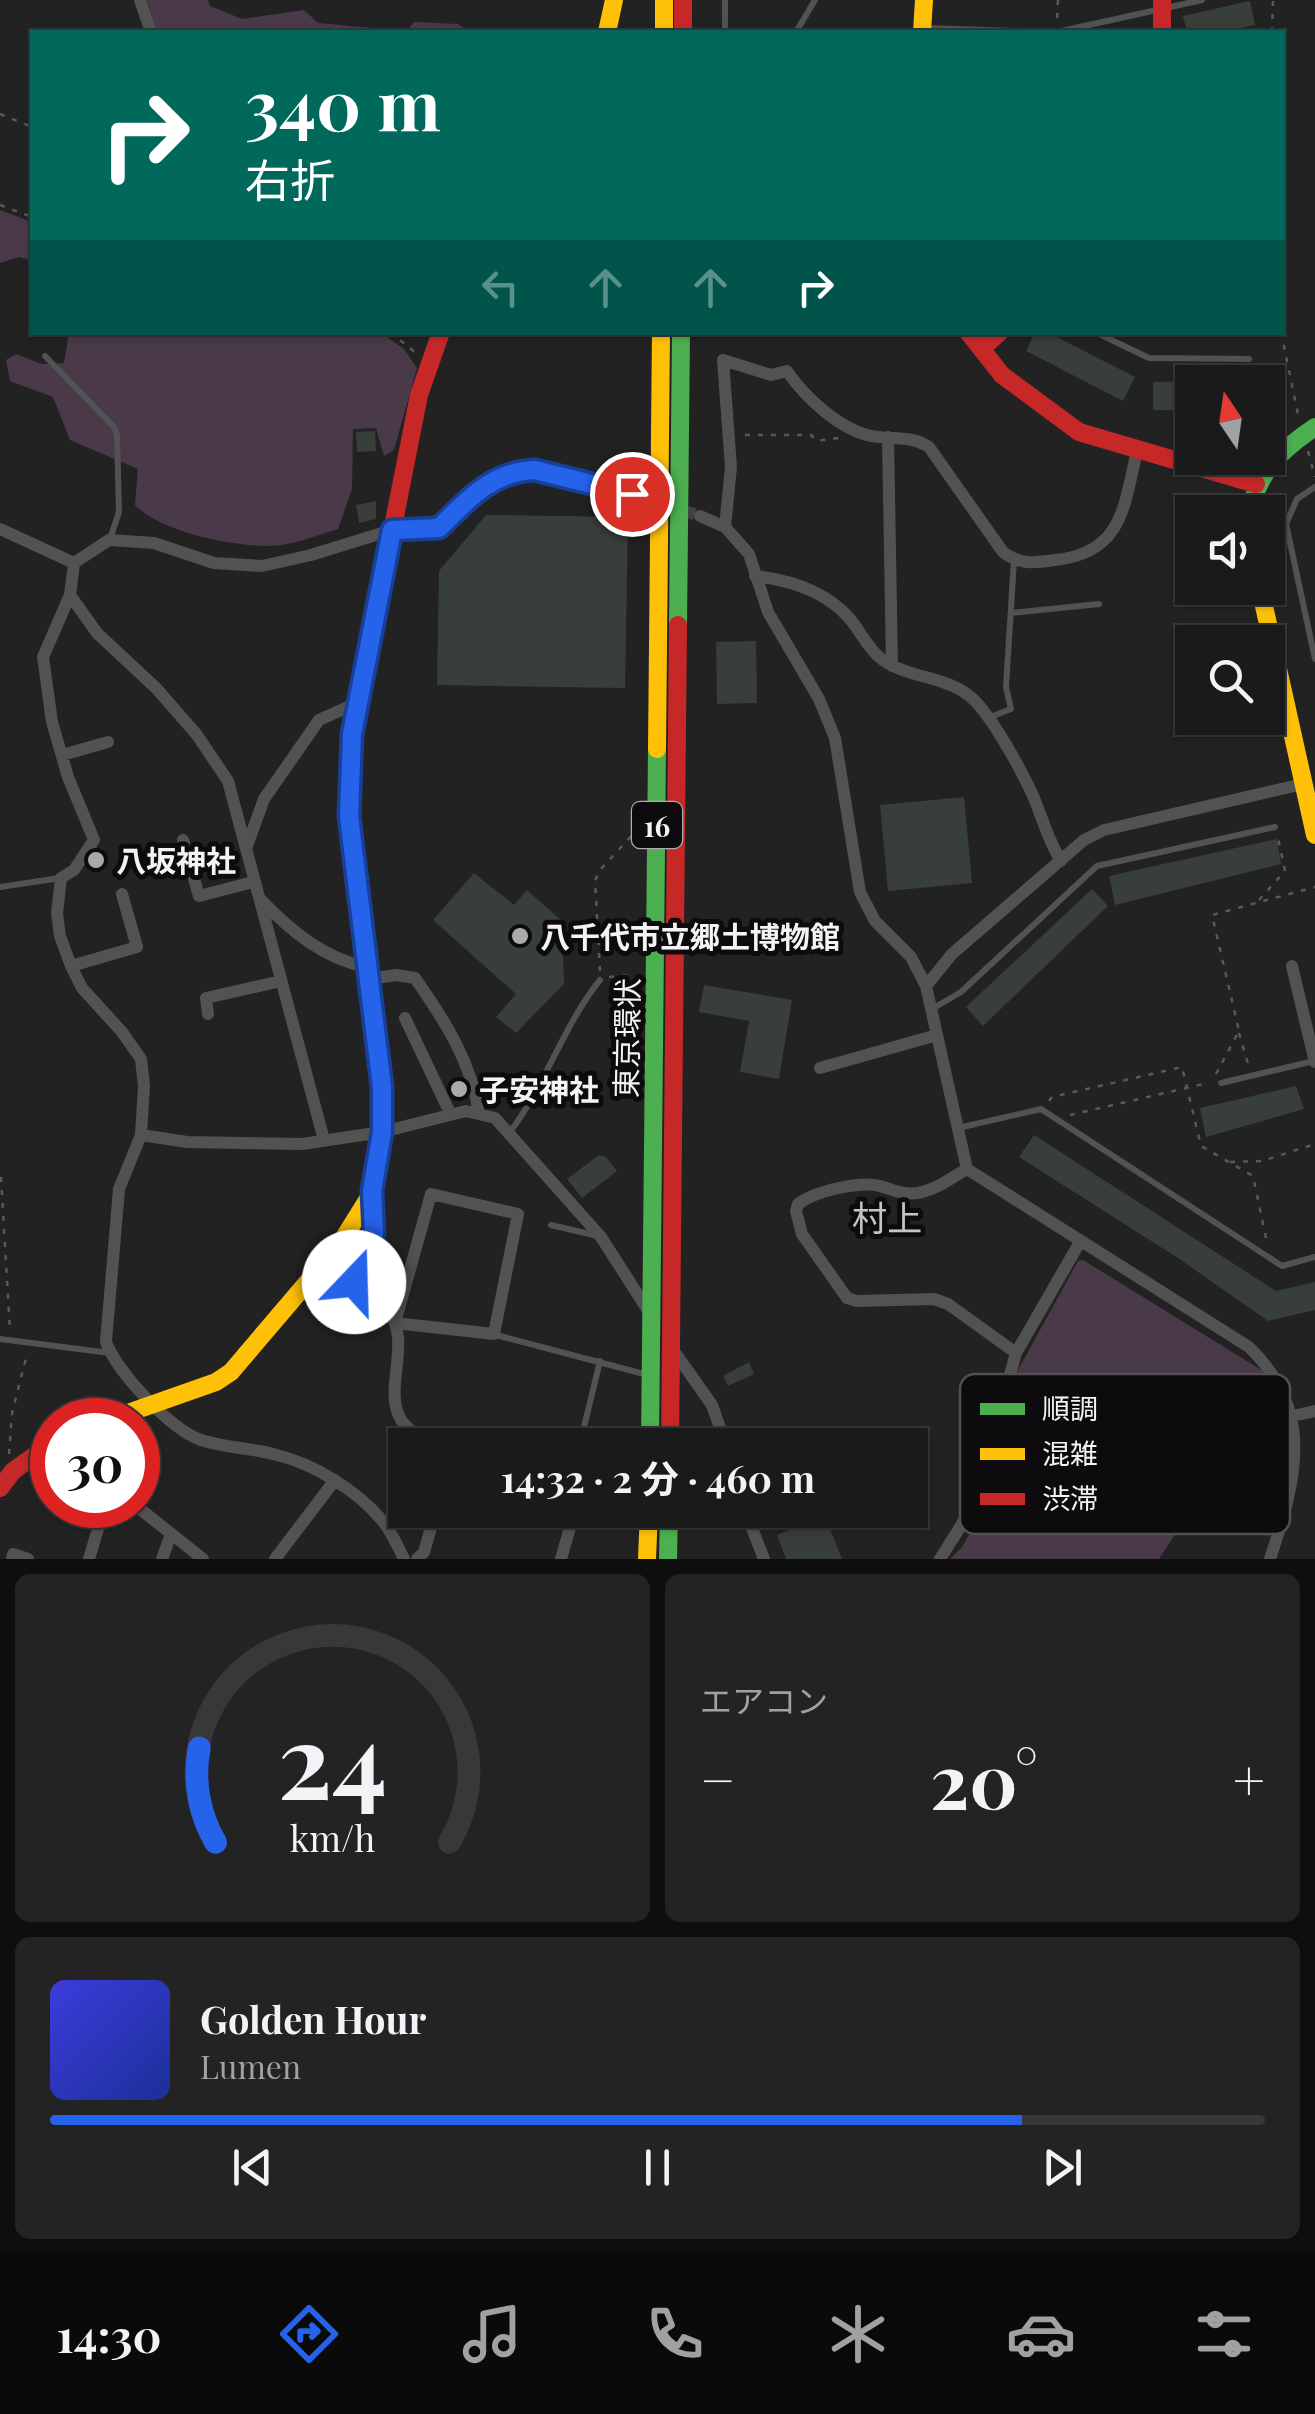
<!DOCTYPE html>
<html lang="ja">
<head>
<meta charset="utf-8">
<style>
  body { margin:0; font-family:"Playfair Display","Noto Sans JP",serif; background:#232323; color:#f1f3f6; height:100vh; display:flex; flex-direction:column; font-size:38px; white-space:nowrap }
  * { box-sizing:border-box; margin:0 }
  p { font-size:32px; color:#9fa1a2 }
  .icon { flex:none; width:55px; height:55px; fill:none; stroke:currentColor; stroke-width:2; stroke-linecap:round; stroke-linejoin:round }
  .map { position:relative; height:1559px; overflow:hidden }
  .panel { display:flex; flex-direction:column; gap:15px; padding:15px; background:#0e0e0e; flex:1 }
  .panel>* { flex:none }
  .guide { position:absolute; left:30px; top:30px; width:1255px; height:305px; border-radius:0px; box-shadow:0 2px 8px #0004,0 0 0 2px #383839; background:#00695c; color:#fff; overflow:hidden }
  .needle { width:65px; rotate:347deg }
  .buttons { position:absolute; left:1175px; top:365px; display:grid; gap:20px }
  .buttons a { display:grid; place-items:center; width:110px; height:110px; border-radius:0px; background:#1a1a1a; box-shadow:0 2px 8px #0004,0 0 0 2px #383839; font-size:50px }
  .speed { position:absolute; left:30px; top:1398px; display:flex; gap:20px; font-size:50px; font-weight:700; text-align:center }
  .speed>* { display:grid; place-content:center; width:130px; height:130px; border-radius:50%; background:#1a1a1a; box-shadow:0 2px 8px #0004,0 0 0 2px #383839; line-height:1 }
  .speed .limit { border:15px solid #d22; background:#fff; color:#111 }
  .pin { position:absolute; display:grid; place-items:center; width:85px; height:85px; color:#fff; margin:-42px; border:5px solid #fff; border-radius:50%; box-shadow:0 2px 10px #0007 }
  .me { position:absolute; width:110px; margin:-55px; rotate:21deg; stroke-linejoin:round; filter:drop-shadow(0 0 8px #0008) }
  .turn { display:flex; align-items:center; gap:35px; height:210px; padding:0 50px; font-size:45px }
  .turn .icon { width:130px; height:130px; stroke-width:2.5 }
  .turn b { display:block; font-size:70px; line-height:85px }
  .lanes { display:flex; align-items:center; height:95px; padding:0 50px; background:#0003; justify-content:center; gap:50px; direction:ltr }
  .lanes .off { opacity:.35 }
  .big { font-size:75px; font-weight:700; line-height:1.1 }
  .panel .tile { flex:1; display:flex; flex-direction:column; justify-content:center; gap:15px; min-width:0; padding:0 35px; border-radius:15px; background:#232323 }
  .panel .dial { align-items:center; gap:0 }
  .dial svg { height:260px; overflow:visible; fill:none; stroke:#383839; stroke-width:7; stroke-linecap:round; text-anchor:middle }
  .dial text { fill:#f1f3f6; stroke:none }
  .song { display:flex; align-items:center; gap:30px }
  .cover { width:120px; height:120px; border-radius:15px; background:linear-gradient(135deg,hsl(240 70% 55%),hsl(230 70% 35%)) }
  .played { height:10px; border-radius:5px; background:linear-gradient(90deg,#2563eb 80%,#383839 80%) }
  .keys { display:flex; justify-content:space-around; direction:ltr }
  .heat { display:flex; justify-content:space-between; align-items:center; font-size:55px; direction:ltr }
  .panel .tiles { flex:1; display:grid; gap:15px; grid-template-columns:1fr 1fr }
  .tile:last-child { grid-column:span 2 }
  .trip { position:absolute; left:388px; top:1428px; width:540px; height:100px; border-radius:0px; background:#1a1a1a; box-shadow:0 2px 8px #0004,0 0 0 2px #383839; font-weight:700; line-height:100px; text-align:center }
  .menu { display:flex; height:160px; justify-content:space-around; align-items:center; background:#0a0a0a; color:#9fa1a2 }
  .menu .icon { width:70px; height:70px }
  .menu .active { color:#2563eb }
  .menu b { font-size:45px; color:#f1f3f6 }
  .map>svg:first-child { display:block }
  .green { fill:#4a3949 }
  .building { fill:#383e3a }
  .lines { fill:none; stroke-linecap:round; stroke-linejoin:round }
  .street-tunnel { stroke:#424142; stroke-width:12; stroke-dasharray:12 6; stroke-linecap:butt }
  .path { stroke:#5a595a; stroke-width:2.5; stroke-dasharray:5 8; stroke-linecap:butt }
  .lane { stroke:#535253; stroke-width:6 }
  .street { stroke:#535253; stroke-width:12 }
  .fast { stroke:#4caf50; stroke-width:18 }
  .slow { stroke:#ffc107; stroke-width:18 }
  .jam { stroke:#c62828; stroke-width:18 }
  .route-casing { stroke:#184099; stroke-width:25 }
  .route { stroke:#2563eb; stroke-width:18 }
  .poi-dot { fill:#aca9ab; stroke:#0d0b0d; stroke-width:4 }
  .labels { text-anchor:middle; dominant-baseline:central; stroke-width:10; stroke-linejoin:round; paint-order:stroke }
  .shield { fill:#0d0b0d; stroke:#afadaf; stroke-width:2.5 }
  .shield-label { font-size:28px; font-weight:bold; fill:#f5f2f4 }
  .poi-label { font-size:30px; font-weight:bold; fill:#f5f2f4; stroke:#0d0b0d; text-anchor:start }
  .street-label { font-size:30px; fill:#f5f2f4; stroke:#0d0b0d }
  .quarter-label { font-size:35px; fill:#c7c3c7; stroke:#0d0b0d }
  .key { fill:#0d0b0d; stroke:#535052; stroke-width:2.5 }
  .key-label { font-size:28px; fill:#f5f2f4 }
</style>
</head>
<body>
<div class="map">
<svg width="1315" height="1559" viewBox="0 0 1315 1559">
  <rect width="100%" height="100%" fill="#232223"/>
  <path class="green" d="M147,0H208L210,6L242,19L304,10L318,23L407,31L414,22L458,24L470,32H157Z
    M0,210L32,222V261L19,257L0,263Z
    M380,332L404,349L417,368L394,450L384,456L376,428L353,429L352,489L338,529C317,535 292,546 269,546C231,546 161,532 135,505L138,469L70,440L53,397L10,381L6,360L16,354L42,364L64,363L69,333Z
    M1083,1260L1263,1371L1249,1438L1236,1462L1197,1501L1159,1559H950L962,1547L975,1524L1018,1370L1078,1261Z"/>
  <path class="building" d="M1250,1L1255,25L1222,32H1187L1183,16Z
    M1035,332H1047L1135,377L1123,401L1026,351Z
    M1192,381V410H1153V382Z
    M375,431L376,451L357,452L356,432Z
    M376,501V519L359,523L356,505Z
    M486,515L628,517L625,688L437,685L439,571Z
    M756,641L757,703L717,704L716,642Z
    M964,797L972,883L888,891L880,805Z
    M1277,839L1281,864L1115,905L1109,876Z
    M474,873L514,905L527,890L562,921L564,984L516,1033L496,1017L516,994L433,920Z
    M1092,889L1108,906L983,1026L966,1007Z
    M704,985L792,1000L779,1079L740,1072L749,1021L699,1012Z
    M1296,1086L1304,1109L1206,1137L1200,1108Z
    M1034,1135L1276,1291L1315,1282V1310L1268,1321L1178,1258L1019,1157Z
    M599,1155L606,1157L617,1171L582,1198L567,1179Z
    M749,1362L754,1374L728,1386L723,1376Z
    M825,1516L842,1559H786L777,1535Z"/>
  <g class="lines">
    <path class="street-tunnel" d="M632,494L700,516"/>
    <path class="path" d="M1057,18L1058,0
      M1272,32L1273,0
      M0,114L32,127
      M0,205L32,217
      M390,332L416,353
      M1281,332L1299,419
      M745,435H811L817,441L839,438
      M1308,451L1315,477
      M1259,900L1285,871L1278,838
      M600,971L595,881L599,871L637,830
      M609,977L626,975L634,1009
      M1239,1033L1248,1064
      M1216,1074L1239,1031L1212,915L1315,887
      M1049,1101L1052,1097L1182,1067L1201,1146L1253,1176L1267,1243
      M1070,1115L1208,1083
      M1230,1162L1262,1161L1315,1144
      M1,1177L10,1331
      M9,1454L12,1413L27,1354"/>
    <path class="lane" d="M924,28L1054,32
      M725,32V0
      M796,32L815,0
      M1057,32L1202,0
      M1095,332L1149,358L1249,359
      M45,356L114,427L117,434L119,512L110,539
      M1315,487L1297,499L1286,524L1315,659
      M1011,613L1099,604
      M988,718L1011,709L1006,687L1014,560
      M0,887L60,878
      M932,1009L961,992L1097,866L1275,827
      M1221,1083L1314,1061
      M958,1128L1041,1109L1282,1266L1315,1257
      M510,1132C546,1084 563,1026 600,980
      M551,1225L598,1236
      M496,1335L648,1375
      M0,1339L110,1353
      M584,1427L600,1361"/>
    <path class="street" d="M140,0L151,32
      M888,437L892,666
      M700,516L725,527L749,554L768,612L819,699L835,738L860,892L875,921L911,957L926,986L967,1169L1249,1347C1315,1411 1297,1478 1270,1559
      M725,527L731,467L723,360L771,375L787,371C804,396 837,427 867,435C889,441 909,434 929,447L1003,552C1020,565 1034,563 1055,560C1123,553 1124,506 1137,451
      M0,529L74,563
      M74,563L70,595L97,633L157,689L197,735L228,781L324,1140
      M74,563L109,540L154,543L214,563L262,566L311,555L392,530L439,528C467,500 493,471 535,470L632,494
      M755,576C790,580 826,591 850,619C860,631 866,645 878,656C905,680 948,674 974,700C994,720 1022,771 1034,798C1043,820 1048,840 1061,861
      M70,595L43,657L52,722L68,777L94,840L74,870L61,878L57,913L60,936L71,966L82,988L122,1032L141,1059L144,1086L141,1135L119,1189L106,1342C117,1372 170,1429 201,1440C225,1448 253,1448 277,1455C314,1464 356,1490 381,1519C391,1530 397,1545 404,1559
      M62,755L108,742
      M183,840L199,896L253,882
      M247,846L264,799L319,720L359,702
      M261,900C291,931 323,958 366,967
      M71,966L137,947L122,894
      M1292,966L1315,1062
      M368,979L397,975L415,978C445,1021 471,1061 479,1113
      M926,986L952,954L1084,840L1104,830L1303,784
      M208,1014L206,998L281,981
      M405,1018L450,1113
      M820,1068L937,1035
      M141,1135L187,1142L302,1144L382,1132L466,1111L495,1118L601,1237L649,1312
      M967,1169C951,1178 936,1190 918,1193C902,1195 894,1190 880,1186C859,1181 815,1191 798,1204L796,1211L802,1234L847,1298L857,1301L934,1299L948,1304L1016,1353
      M373,1193L374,1233L353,1269L354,1283C364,1290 378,1298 386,1308C414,1339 383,1386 400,1418C405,1428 420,1438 429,1445
      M431,1194L518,1214L494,1334L395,1323Z
      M676,1354L712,1405L726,1445
      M1297,1415L1315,1411
      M135,1505L203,1559
      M745,1510L764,1559
      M12,1559L13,1554L28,1559
      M89,1559L105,1505
      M162,1559L171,1534
      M275,1559L335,1480
      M417,1559L424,1552L436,1510
      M561,1559L575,1510
      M940,1559L962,1524L980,1484L1016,1353L1080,1242"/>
    <path class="fast" d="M1250,512C1258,472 1282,449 1315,427
      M678,625L681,332
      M650,1445L657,749
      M668,1559L669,1510"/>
    <path class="slow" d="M664,0V32
      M607,32L614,0
      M922,32L924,0
      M1260,588L1315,835
      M657,749L661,332
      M108,1420L216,1382L231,1372L340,1244L373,1191L380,1148
      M647,1559L649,1510"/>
    <path class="jam" d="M683,0V32
      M1162,0V32
      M968,332L1002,375L1079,432L1256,484
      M982,348L1000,332
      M380,1148L382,1087L349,816L352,734L419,395L441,332
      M670,1445L678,625
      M0,1488L13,1471L52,1443"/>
  </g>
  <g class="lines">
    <defs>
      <path id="route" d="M354,1282L353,1269L374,1233L372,1191L382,1132V1087L349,816L352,734L392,530L439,528C467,500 493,471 535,470L632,494"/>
    </defs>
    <use href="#route" class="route-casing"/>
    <use href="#route" class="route"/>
  </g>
  <g class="poi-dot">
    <circle cx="96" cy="860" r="10"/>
    <circle cx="520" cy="936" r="10"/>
    <circle cx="459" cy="1089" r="10"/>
  </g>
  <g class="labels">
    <rect class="shield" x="632" y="802" width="50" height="46" rx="8"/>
    <g class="shield-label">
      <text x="657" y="825">16</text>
    </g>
    <g class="poi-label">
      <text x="116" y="860">八坂神社</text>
      <text x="540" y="936">八千代市立郷土博物館</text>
      <text x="479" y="1089">子安神社</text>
    </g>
    <g class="street-label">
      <text transform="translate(626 1038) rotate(-89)">東京環状</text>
    </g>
    <g class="quarter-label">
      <text x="887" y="1216">村上</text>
    </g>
  </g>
  <rect x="960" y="1374" width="330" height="160" rx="15" class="key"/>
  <rect x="980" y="1403" width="45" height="12" fill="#4caf50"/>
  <rect x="980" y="1448" width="45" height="12" fill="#ffc107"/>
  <rect x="980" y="1493" width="45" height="12" fill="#c62828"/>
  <g class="key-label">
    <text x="1042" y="1419">順調</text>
    <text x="1042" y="1464">混雑</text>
    <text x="1042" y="1509">渋滞</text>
  </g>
</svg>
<div class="buttons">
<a><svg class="needle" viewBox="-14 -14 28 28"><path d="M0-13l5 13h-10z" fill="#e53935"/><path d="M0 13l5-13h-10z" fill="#9fa1a2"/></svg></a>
<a><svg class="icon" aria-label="sound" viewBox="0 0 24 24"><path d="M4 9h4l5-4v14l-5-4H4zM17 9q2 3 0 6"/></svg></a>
<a><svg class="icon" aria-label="search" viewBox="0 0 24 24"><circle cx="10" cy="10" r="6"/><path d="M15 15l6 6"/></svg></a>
</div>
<div class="speed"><div class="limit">30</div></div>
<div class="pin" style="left:632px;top:494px;background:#d93025"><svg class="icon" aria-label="arrive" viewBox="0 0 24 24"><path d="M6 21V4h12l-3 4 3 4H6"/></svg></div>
<svg class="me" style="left:354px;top:1282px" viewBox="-20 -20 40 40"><circle r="19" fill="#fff"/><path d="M0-13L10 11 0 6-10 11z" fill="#2563eb"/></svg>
<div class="trip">14:32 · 2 分 · 460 m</div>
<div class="guide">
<div class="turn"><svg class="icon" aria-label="right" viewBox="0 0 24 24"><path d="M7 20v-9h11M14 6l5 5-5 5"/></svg><div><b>340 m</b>右折</div></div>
<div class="lanes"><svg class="icon off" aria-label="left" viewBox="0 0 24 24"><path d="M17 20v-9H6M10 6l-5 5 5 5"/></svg><svg class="icon off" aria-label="ahead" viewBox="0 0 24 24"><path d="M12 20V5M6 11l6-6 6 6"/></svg><svg class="icon off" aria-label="ahead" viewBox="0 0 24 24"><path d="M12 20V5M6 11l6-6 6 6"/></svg><svg class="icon" aria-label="right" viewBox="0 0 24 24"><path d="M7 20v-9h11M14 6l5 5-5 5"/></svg></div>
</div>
</div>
<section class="panel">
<div class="tiles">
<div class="tile dial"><svg viewBox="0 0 100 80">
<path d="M14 69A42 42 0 1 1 86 69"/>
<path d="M14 69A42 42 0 0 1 9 40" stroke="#2563eb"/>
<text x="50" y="56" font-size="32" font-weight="700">24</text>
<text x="50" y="72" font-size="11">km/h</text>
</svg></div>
<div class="tile"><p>エアコン</p>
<div class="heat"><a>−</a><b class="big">20°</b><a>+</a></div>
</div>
<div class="tile">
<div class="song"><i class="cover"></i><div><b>Golden Hour</b><p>Lumen</p></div></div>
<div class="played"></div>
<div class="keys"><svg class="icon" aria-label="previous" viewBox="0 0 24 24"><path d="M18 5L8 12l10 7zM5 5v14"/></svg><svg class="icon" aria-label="pause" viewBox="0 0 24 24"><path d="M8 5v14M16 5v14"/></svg><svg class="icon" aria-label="next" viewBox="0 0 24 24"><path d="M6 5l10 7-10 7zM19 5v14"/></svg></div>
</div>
</div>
</section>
<nav class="menu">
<b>14:30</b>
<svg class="icon active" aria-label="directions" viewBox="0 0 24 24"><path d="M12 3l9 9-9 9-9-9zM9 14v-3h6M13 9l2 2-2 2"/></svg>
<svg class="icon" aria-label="music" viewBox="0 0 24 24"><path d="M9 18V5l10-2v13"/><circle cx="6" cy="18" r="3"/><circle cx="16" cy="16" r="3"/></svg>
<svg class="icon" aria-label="phone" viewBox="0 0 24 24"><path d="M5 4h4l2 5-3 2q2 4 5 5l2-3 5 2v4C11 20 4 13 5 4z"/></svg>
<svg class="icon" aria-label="climate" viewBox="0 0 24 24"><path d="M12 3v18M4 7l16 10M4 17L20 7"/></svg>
<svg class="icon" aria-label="car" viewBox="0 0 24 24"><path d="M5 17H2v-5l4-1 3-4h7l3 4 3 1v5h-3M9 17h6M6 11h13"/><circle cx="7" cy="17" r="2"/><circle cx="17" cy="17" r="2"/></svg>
<svg class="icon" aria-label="filters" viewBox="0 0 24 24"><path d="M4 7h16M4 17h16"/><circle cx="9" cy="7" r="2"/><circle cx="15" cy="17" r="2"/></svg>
</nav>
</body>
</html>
